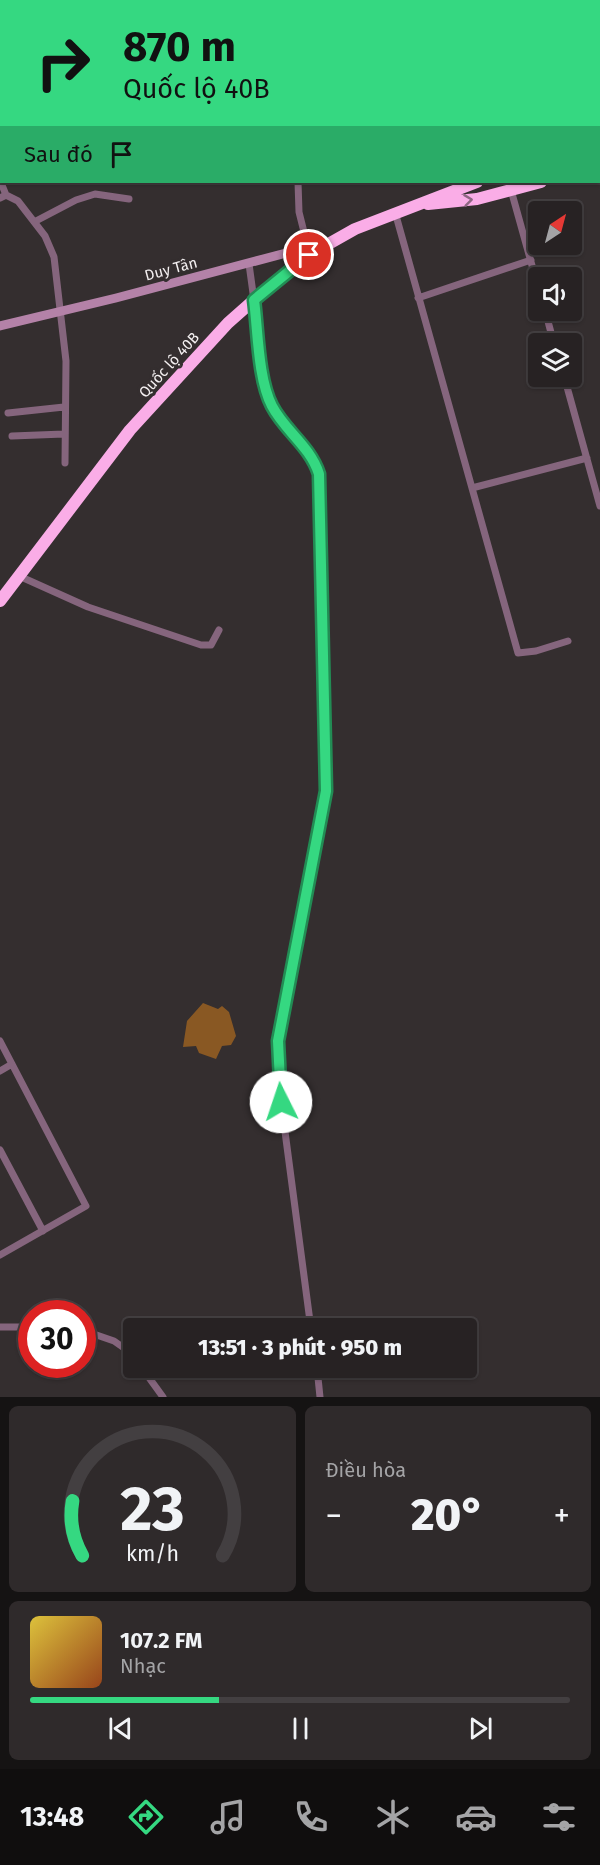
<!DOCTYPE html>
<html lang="vi">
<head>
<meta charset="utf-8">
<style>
  body { margin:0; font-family:"Fira Sans",sans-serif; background:#2f2a2b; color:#f1f3f6; height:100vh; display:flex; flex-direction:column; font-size:22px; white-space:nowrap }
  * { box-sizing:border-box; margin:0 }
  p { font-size:20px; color:#a4a4a6 }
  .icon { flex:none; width:33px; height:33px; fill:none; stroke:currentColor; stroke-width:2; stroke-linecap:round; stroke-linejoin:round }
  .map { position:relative; height:1397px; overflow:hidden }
  .details { display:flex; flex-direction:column; gap:9px; padding:9px; background:#151313; flex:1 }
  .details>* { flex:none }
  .guide { position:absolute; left:0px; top:0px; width:600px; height:183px; box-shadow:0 2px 4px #0004,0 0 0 2px #433f41; background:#35d881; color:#111; overflow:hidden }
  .needle { width:39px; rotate:36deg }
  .tools { position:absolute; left:528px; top:201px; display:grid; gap:12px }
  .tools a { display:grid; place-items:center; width:54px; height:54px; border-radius:6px; background:#272223; box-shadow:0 2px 4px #0004,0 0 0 2px #433f41; font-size:30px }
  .speed { position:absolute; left:18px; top:1300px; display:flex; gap:12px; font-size:30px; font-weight:700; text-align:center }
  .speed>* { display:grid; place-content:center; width:78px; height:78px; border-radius:50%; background:#272223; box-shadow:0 2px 4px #0004,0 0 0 2px #433f41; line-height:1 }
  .speed .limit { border:9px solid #d22; background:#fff; color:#111 }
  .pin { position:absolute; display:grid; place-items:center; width:51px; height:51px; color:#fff; margin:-26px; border:3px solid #fff; border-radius:50%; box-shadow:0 2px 6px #0007 }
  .me { position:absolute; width:66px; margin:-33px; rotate:356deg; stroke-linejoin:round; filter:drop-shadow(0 0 4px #0008) }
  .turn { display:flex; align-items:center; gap:21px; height:126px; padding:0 24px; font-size:27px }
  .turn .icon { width:78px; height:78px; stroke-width:2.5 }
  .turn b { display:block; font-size:42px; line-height:51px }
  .then { display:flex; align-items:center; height:57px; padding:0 24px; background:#0003; gap:12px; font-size:22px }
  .big { font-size:45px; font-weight:800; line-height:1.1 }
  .details .widget { flex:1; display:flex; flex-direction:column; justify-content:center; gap:9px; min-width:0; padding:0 21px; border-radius:9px; background:#2f2a2b }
  .details .dial { align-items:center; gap:0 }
  .dial svg { height:156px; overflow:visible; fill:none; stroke:#433f41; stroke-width:7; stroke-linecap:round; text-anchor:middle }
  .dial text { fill:#f1f3f6; stroke:none }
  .song { display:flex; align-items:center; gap:18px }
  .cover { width:72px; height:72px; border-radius:9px; background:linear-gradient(135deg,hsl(50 70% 55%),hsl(20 70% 35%)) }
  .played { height:6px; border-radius:3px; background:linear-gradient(90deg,#35d881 35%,#433f41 35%) }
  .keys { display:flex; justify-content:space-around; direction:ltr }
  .heat { display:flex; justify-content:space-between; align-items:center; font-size:33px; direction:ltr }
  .details .tiles { flex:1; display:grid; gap:9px; grid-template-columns:1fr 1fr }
  .widget:last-child { grid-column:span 2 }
  .trip { position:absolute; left:123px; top:1318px; width:354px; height:60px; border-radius:6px; background:#272223; box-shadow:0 2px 4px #0004,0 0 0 2px #433f41; font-weight:800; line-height:60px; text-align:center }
  .dock { display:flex; height:96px; justify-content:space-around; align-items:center; background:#100e0e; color:#a4a4a6 }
  .dock .icon { width:42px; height:42px }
  .dock .active { color:#35d881 }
  .dock b { font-size:27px; color:#f1f3f6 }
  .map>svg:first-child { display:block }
  .forest { fill:#895823 }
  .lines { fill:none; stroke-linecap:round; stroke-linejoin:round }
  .street { stroke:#85657d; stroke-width:7 }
  .secondary { stroke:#b482a8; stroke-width:9 }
  .highway { stroke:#faade7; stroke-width:12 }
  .oneway { stroke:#8d6782 }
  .route-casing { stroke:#228c54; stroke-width:15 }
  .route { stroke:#35d881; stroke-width:10 }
  .labels { text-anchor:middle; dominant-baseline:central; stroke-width:6; stroke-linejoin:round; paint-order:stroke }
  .street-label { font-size:15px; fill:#f4f0f1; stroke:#342e2f }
</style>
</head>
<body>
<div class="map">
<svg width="600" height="1397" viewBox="0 0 600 1397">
  <rect width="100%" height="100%" fill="#342e2f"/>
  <path class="forest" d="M203,1003L218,1009L222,1006L229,1012L236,1036L231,1045L222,1046L216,1059L199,1053L196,1046L183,1047L187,1021Z"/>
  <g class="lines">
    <path class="street" d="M288,0V2
      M133,2L134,0
      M0,151L2,149
      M0,180L6,195
      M298,182L299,212L308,248
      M511,190L538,287
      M0,198L6,195L18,201L45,236L54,257L66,361L65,463
      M395,212L518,653L536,651L568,641
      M34,222L76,200L95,194L129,199
      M249,264L267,395L278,416L314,459L319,474L326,791L278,1041L279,1086L311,1329
      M418,298L531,260
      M545,310L554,344
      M564,376L600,506
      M8,413L64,407
      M12,436L64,434
      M472,488L587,458
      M19,576L88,607L201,645H211L219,630
      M0,1041L86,1206L0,1255
      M0,1071L12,1064
      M0,1150L43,1231
      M0,1327H32
      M82,1330L114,1341L134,1355
      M142,1368L163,1397
      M317,1368L320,1397"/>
    <path class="secondary" d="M0,326L116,298L320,244"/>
    <path class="highway" d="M598,149L600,148
      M598,166L600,165
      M428,204L477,199L541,182
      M0,601L130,430L228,323L254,300L309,255L355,229L477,182"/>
  </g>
  <defs><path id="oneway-chevron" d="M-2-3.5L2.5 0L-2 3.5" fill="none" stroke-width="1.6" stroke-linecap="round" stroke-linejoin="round" transform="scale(1.5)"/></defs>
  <use class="oneway" href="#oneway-chevron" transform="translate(468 200) rotate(-7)"/>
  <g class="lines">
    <defs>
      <path id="route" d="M281,1102L278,1041L326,791L319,474C310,446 285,431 272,406C258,379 258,331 254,300L309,255"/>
    </defs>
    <use href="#route" class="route-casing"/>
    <use href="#route" class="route"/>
  </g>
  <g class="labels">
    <g class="street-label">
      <text transform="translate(171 269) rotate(-15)">Duy Tân</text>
      <text transform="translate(169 365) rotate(-48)">Quốc lộ 40B</text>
    </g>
  </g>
</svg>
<div class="tools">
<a><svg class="needle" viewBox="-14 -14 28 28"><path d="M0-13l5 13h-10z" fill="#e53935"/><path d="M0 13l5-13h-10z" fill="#a4a4a6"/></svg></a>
<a><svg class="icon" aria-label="sound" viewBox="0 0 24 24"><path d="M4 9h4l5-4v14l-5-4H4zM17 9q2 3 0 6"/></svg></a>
<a><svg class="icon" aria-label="layers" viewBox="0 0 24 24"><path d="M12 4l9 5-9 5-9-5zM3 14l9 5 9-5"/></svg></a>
</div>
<div class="speed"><div class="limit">30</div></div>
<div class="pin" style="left:309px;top:255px;background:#d93025"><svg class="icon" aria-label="arrive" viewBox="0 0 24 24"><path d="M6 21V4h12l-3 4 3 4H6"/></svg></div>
<svg class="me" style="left:281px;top:1102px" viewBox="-20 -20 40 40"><circle r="19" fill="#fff"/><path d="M0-13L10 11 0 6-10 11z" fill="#35d881"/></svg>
<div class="trip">13:51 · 3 phút · 950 m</div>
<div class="guide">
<div class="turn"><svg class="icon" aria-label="right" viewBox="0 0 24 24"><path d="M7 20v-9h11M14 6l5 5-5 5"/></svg><div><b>870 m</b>Quốc lộ 40B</div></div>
<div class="then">Sau đó<svg class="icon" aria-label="arrive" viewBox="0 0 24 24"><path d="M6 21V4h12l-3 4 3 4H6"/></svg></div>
</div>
</div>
<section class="details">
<div class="tiles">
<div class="widget dial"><svg viewBox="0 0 100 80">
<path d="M14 69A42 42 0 1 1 86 69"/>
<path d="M14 69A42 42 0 0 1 9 41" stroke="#35d881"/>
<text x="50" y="56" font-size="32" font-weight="700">23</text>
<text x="50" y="72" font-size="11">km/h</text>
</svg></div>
<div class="widget"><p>Điều hòa</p>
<div class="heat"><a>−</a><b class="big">20°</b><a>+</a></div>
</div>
<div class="widget">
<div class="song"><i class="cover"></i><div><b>107.2 FM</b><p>Nhạc</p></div></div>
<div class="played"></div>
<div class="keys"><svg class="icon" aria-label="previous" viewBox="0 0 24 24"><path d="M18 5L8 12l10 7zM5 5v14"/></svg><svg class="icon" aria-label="pause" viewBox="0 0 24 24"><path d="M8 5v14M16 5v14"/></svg><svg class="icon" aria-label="next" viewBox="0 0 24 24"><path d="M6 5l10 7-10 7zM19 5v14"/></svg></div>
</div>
</div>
</section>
<nav class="dock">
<b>13:48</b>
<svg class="icon active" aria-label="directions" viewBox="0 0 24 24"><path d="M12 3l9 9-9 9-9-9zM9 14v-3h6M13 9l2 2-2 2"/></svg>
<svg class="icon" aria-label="music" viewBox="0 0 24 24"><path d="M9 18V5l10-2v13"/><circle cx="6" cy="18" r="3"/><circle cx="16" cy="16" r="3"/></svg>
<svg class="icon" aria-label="phone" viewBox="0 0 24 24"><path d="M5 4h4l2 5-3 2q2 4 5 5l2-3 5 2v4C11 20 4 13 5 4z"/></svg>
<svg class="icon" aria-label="climate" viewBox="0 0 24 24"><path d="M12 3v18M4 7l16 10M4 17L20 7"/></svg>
<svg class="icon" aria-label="car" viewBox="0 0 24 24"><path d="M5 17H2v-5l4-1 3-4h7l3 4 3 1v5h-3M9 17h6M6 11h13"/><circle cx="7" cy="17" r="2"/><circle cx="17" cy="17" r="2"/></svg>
<svg class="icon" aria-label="filters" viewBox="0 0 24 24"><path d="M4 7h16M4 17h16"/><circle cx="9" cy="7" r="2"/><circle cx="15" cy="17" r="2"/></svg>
</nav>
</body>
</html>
